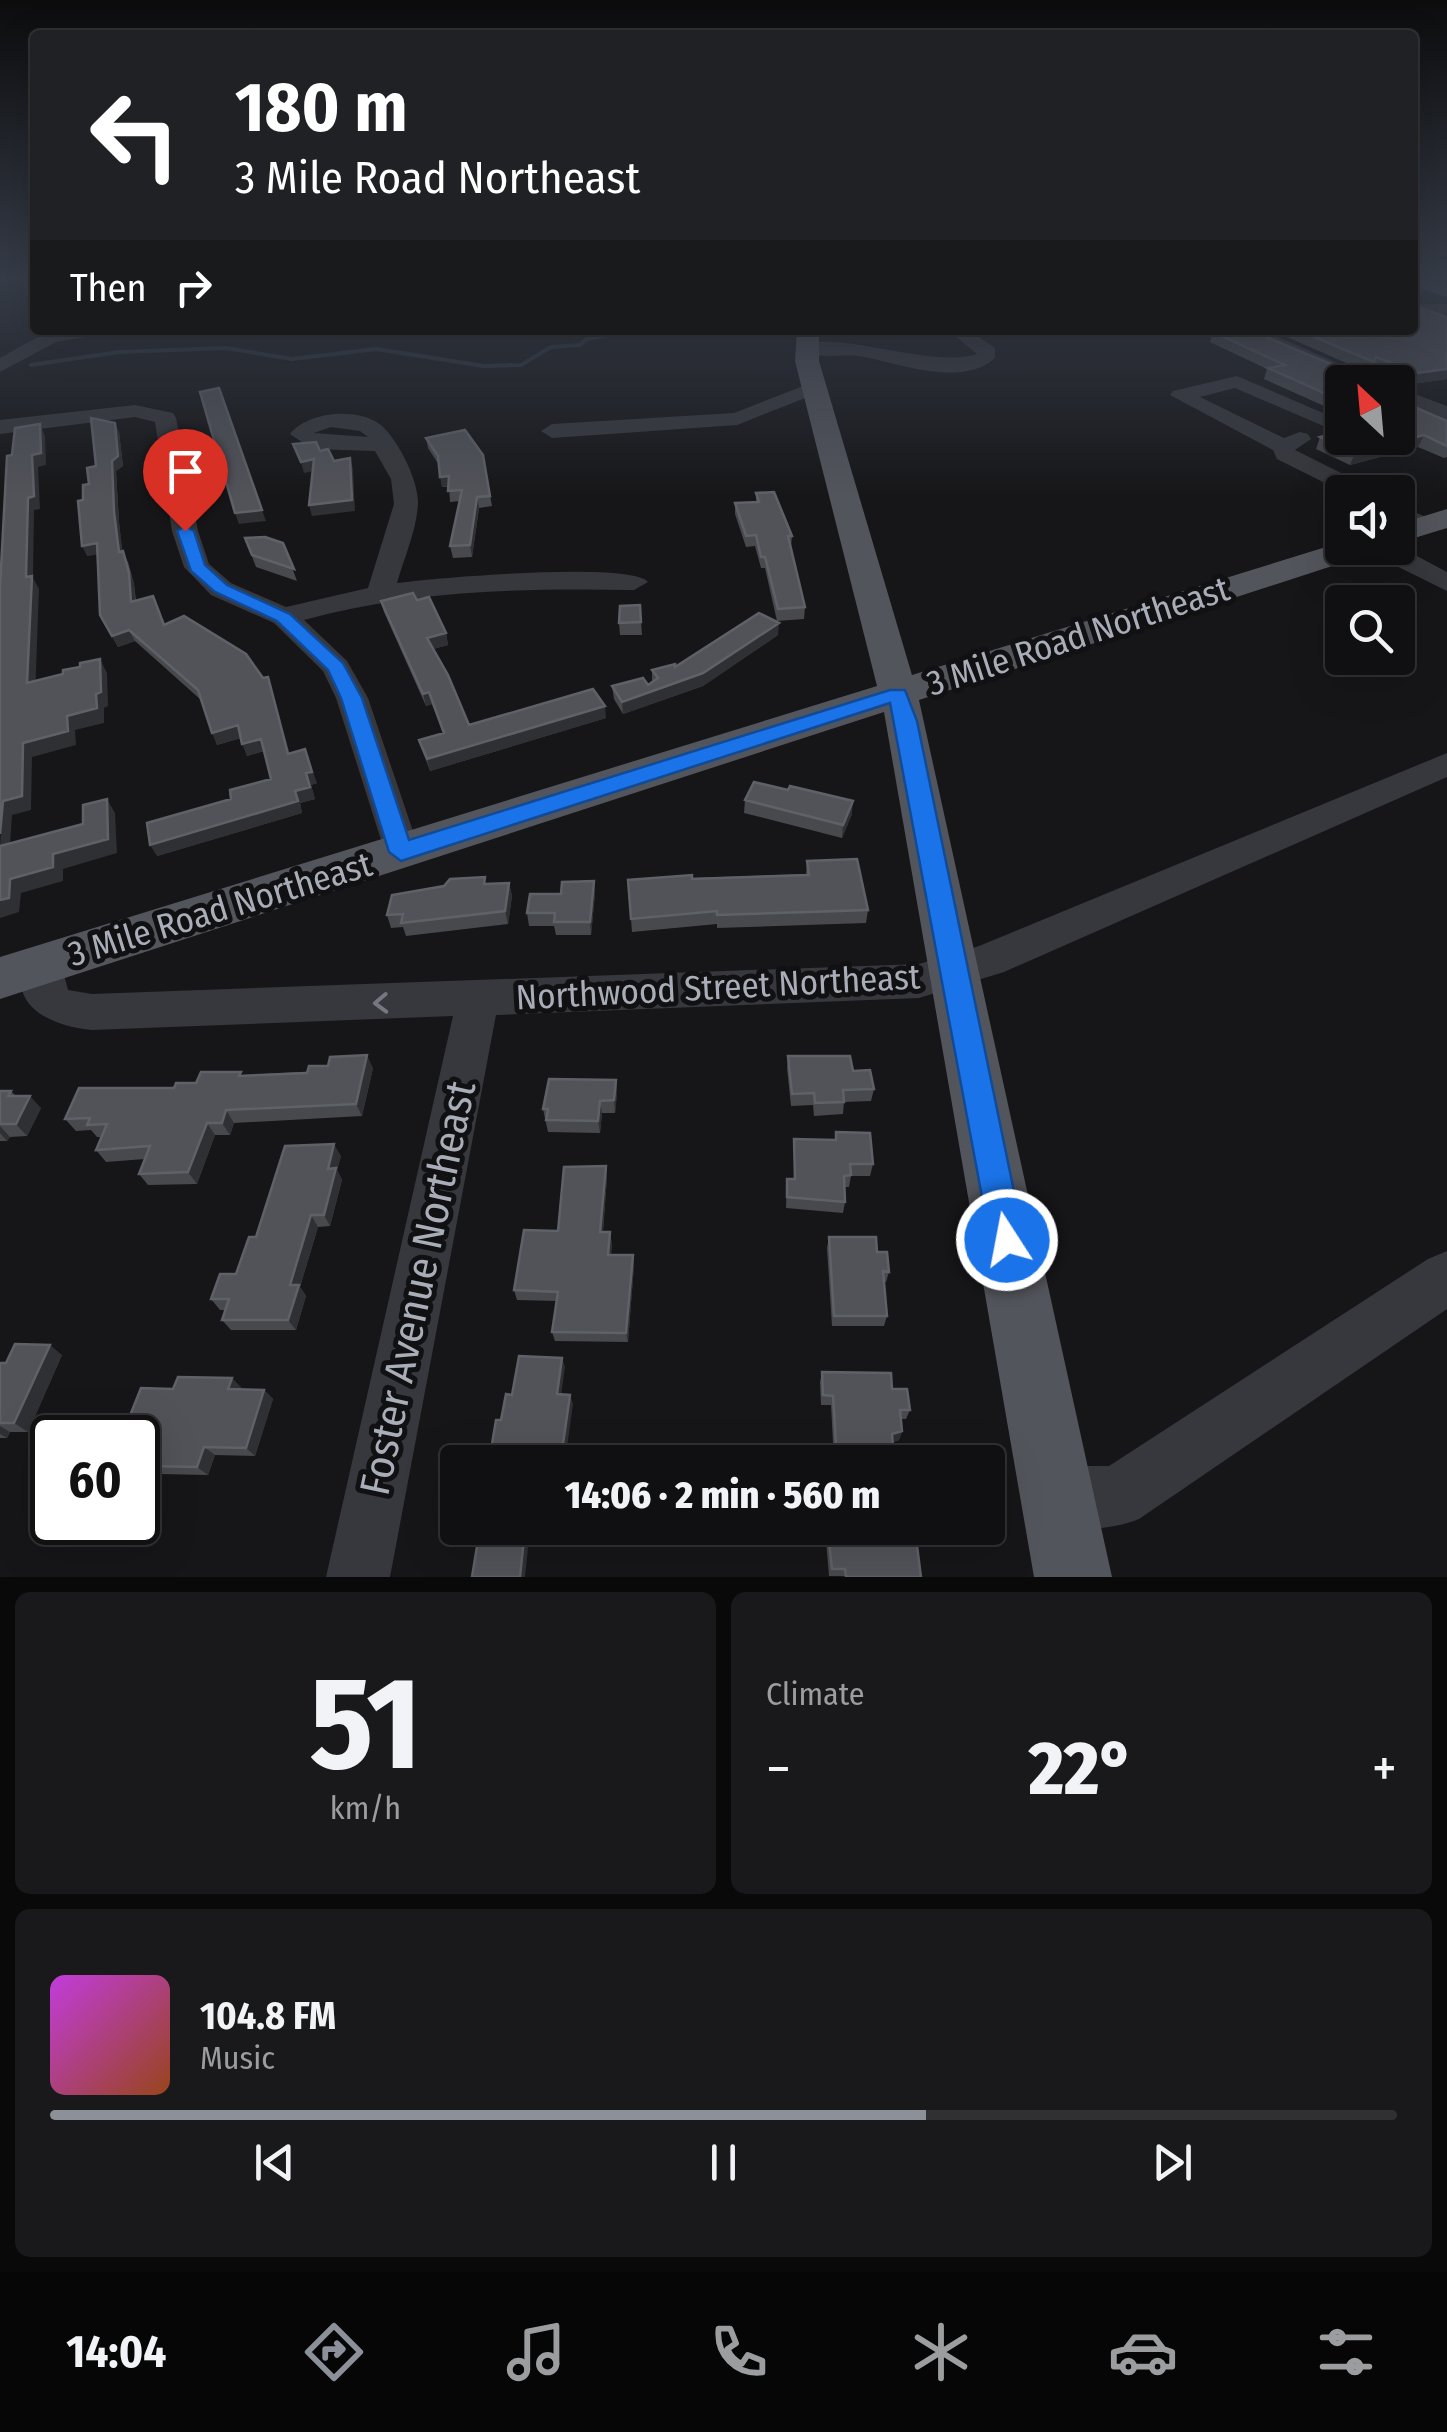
<!DOCTYPE html>
<html lang="en">
<head>
<meta charset="utf-8">
<style>
  body { margin:0; font-family:"Fira Sans Condensed",sans-serif; background:#19191b; color:#f1f3f6; height:100vh; display:flex; flex-direction:column; font-size:38px; white-space:nowrap }
  * { box-sizing:border-box; margin:0 }
  p { font-size:32px; color:#9c9d9f }
  .icon { flex:none; width:55px; height:55px; fill:none; stroke:currentColor; stroke-width:2; stroke-linecap:round; stroke-linejoin:round }
  .map { position:relative; height:1577px; overflow:hidden }
  .side { display:flex; flex-direction:column; gap:15px; padding:15px; background:#09090a; flex:1 }
  .side>* { flex:none }
  .top-card { position:absolute; left:30px; top:30px; width:1388px; height:305px; border-radius:10px; box-shadow:0 10px 40px #0002,0 0 0 2px #303032; background:#202124; color:#fff; overflow:hidden }
  .needle { width:65px; rotate:334deg }
  .buttons { position:absolute; left:1325px; top:365px; display:grid; gap:20px }
  .buttons a { display:grid; place-items:center; width:90px; height:90px; border-radius:10px; background:#101012; box-shadow:0 10px 40px #0002,0 0 0 2px #303032; font-size:50px }
  .speed { position:absolute; left:30px; top:1415px; display:flex; gap:20px; font-size:50px; font-weight:700; text-align:center }
  .speed>* { display:grid; place-content:center; width:130px; height:130px; border-radius:50%; background:#101012; box-shadow:0 10px 40px #0002,0 0 0 2px #303032; line-height:1 }
  .speed .limit { border:5px solid #111; border-radius:15px; background:#fff; color:#111 }
  .pin { position:absolute; display:grid; place-items:center; width:85px; height:85px; color:#fff; margin:-102px -42px; border-radius:50% 50% 50% 0; rotate:-45deg; box-shadow:0 0 10px #0007 }
  .pin .icon { rotate:45deg }
  .me { position:absolute; width:110px; margin:-55px; rotate:349deg; stroke-linejoin:round; filter:drop-shadow(0 0 8px #0008) }
  .turn { display:flex; align-items:center; gap:35px; height:210px; padding:0 40px; font-size:45px }
  .turn .icon { width:130px; height:130px; stroke-width:2.5 }
  .turn b { display:block; font-size:70px; line-height:85px }
  .then { display:flex; align-items:center; height:95px; padding:0 40px; background:#0003; gap:20px; font-size:38px }
  .big { font-size:75px; font-weight:800; line-height:1.1 }
  .side .tile { flex:1; display:flex; flex-direction:column; justify-content:center; gap:15px; min-width:0; padding:0 35px; border-radius:15px; background:#19191b }
  .side .dial { align-items:center; gap:0 }
  .dial b { font-size:130px; line-height:1 }
  .song { display:flex; align-items:center; gap:30px }
  .cover { width:120px; height:120px; border-radius:15px; background:linear-gradient(135deg,hsl(290 70% 55%),hsl(20 70% 35%)) }
  .played { height:10px; border-radius:5px; background:linear-gradient(90deg,#8c9099 65%,#303032 65%) }
  .keys { display:flex; justify-content:space-around; direction:ltr }
  .heat { display:flex; justify-content:space-between; align-items:center; font-size:55px; direction:ltr }
  .side .tiles { flex:1; display:grid; gap:15px; grid-template-columns:1fr 1fr }
  .tile:last-child { grid-column:span 2 }
  .trip { position:absolute; left:440px; top:1445px; width:565px; height:100px; border-radius:10px; background:#101012; box-shadow:0 10px 40px #0002,0 0 0 2px #303032; font-weight:800; line-height:100px; text-align:center }
  .dock { display:flex; height:160px; justify-content:space-around; align-items:center; background:#060607; color:#9c9d9f }
  .dock .icon { width:70px; height:70px }
  .dock .on { color:#8c9099 }
  .dock b { font-size:45px; color:#f1f3f6 }
  .map>svg:first-child { display:block }
  .lines { fill:none; stroke-linecap:round; stroke-linejoin:round }
  .stream { stroke:#2c353c; stroke-width:4 }
  .minor { fill:#37383d; fill-rule:evenodd }
  .major { fill:#53555c; fill-rule:evenodd }
  .wall { fill:#47494d }
  .shaded-wall { fill:#2f3033 }
  .building { fill:#525359; stroke:#5f6168; stroke-width:2.5 }
  .oneway { stroke:#757881 }
  .route { fill:#1a73e8; stroke:#114b97; stroke-width:2.5 }
  .labels { text-anchor:middle; dominant-baseline:central; stroke-width:10; stroke-linejoin:round; paint-order:stroke }
  .street-label { font-size:35px; fill:#a8adb8; stroke:#111113 }
  .near-street-label { font-size:42px; fill:#a8adb8; stroke:#111113 }
</style>
</head>
<body>
<div class="map">
<svg width="1447" height="1577" viewBox="0 0 1447 1577">
  <rect width="100%" height="100%" fill="#161618"/>
  <g class="lines">
    <path class="stream" d="M31,365L119,352L226,348L292,359L376,349L484,366L521,365L551,347L580,345L587,339L634,330"/>
    <path class="minor" d="M1412,304H1447V314H1412Z
      M50,330H105L96,335L56,342L0,372V358Z
      M948,330H969L995,348V358C960,389 898,362 858,356C840,354 811,360 798,349C827,325 929,370 977,354Z
      M1263,330H1287L1278,337L1380,382H1354L1257,341L1254,337Z
      M1237,376L1342,421V434L1235,388L1200,397L1284,438L1300,432L1308,434L1311,439L1295,450L1369,487L1372,492H1343L1277,459L1273,450L1170,395L1173,391Z
      M816,381L823,383V391L737,425L552,438L541,431L552,424L734,413Z
      M1398,388L1447,406V420L1398,401Z
      M135,405L173,413L176,418L198,531L209,564L231,583L286,607L368,588L394,504L391,479L375,451L312,449L290,434C307,412 359,406 382,426C399,442 417,478 418,501C418,527 404,558 397,583C432,578 631,561 648,582L634,590C522,588 412,590 304,620L347,661L368,698L420,852L414,862L401,866L388,862L336,698L323,671L274,623L211,595L184,567L172,531L155,422L135,417L0,434V420ZM331,427L360,431L368,437L314,433Z
      M1398,505L1433,520L1437,525L1424,533L1398,521Z
      M1398,546L1447,572V591L1372,554L1368,548Z
      M1447,753V777L1004,972L919,998L496,1015L390,1577H326L453,1016L92,1030C49,1026 2,1004 28,952L43,947L58,952L68,990L92,994L919,964L979,946Z
      M1447,1251V1309L1139,1519C1106,1532 1068,1532 1035,1519L1026,1497L1035,1475L1057,1466H1109L1428,1259Z"/>
    <path class="major" d="M1412,278L1447,284V297L1412,286Z
      M797,330H819V361L912,675L1342,542V548H1371L1366,555L919,700L1112,1577H1034L884,712L0,999V957L877,686L795,361Z
      M1447,509V528L1398,543V524Z"/>
  </g>
  <path class="wall" d="M1447,317V379L1412,384L1372,367L1369,373L1285,336L1287,330H1412Z
    M1211,330H1257L1259,334L1342,382V414L1264,379L1267,369L1210,342L1213,332H1215Z
    M1447,421V457L1444,458L1418,447L1350,465L1316,449L1320,437Z
    M119,432L123,466L116,471L119,522L122,552L128,562L134,584L136,601L165,625L263,678L268,677L289,754L317,783L311,785L315,799L300,803L302,813L157,856L231,799L271,779L264,751L247,756L241,738L217,745L201,700L135,641L118,647L100,615L97,554L87,556L83,500L89,484Z
    M426,438L483,455L492,506L479,508L472,557L453,558L450,546L460,501L450,502L449,487H442L439,465L428,448Z
    M756,493L792,536L791,547L805,607L804,619L777,621L765,568H761L755,546L746,547L735,514V503L756,502Z
    M245,538L283,543L297,581L256,567Z
    M417,600L446,633L448,645L433,649L469,725L606,718L430,771L419,740L443,733L432,704L426,706L384,612L381,601Z
    M640,605L642,635H620L619,623Z
    M778,635L703,686L623,714L614,699L612,686L648,685L652,682V670L675,667Z
    M745,800L852,814L842,838L744,813Z
    M807,861L868,910L866,923L717,928V924L632,932L628,880L806,874Z
    M594,881L595,894L591,935H556L554,926H529L527,913L561,894Z
    M509,883L512,896L508,924L406,936L403,927L391,928L387,915L486,884Z
    M788,1056L853,1071L874,1089L871,1101L844,1102L843,1114L814,1116L813,1105L791,1106L787,1068Z
    M373,1068L362,1116L234,1123L230,1135H215L197,1184L148,1185L139,1174L145,1159L106,1162L96,1150L102,1137H97L91,1130L76,1131L65,1119L196,1083L243,1075Z
    M616,1080L617,1093L615,1113H602L600,1133L548,1132L543,1109Z
    M0,1091H11L16,1096L41,1108L27,1136L10,1137L7,1141H0Z
    M836,1132L873,1164L870,1176H851L849,1187H844L845,1202L843,1213L786,1208L787,1179H794V1139L835,1140Z
    M341,1156L337,1170L342,1180L330,1226L318,1227L300,1287L306,1296L296,1330H231L222,1320L226,1310H220L211,1299L236,1274L256,1237Z
    M606,1166L607,1177L603,1232L612,1243L611,1255H633L634,1265L628,1342L555,1341L552,1332L557,1301L517,1300L514,1290Z
    M829,1237L877,1252L889,1272L886,1282H884L887,1316L884,1326H832L827,1248Z
    M62,1355L28,1432H10L7,1438H0V1363Z
    M822,1372L892,1389L910,1410L906,1419H901L902,1431L899,1440L893,1442L894,1462H834L831,1405H821L820,1382Z
    M241,1387L240,1389L264,1390L273,1399L255,1456L215,1455L208,1475L160,1474L149,1466L152,1458H138V1438L173,1389Z
    M828,1532L921,1577L829,1576L826,1540Z"/>
  <path class="shaded-wall" d="M1447,369V379L1412,384L1417,373Z
    M115,423L119,432L123,466L116,471L119,522L124,563L119,552L114,512L112,461Z
    M40,424L45,436L46,465L38,467L40,509L34,510L33,578L39,589L35,697L27,683L26,577L28,498L32,455Z
    M1424,435L1418,447L1350,465L1355,453Z
    M350,458L353,469L355,511L312,516L309,505Z
    M314,459L318,470L304,473L301,462Z
    M449,476L451,486L442,487L440,477Z
    M477,497L479,508L472,557L470,545Z
    M262,510L266,521L239,524L235,513Z
    M97,543L102,554L87,556L82,546Z
    M123,551L134,584L136,613L131,602Z
    M779,623L778,635L703,686L623,714L622,702Z
    M129,630L135,641L118,647L112,636Z
    M446,633L448,645L429,650L427,638Z
    M100,659L107,673L108,706L104,708V723L75,730L76,745L32,757L31,810L12,815L9,860L0,847L3,801L23,743L67,716L96,694Z
    M268,677L272,689L293,766L288,754Z
    M429,692L432,704L426,706L423,694Z
    M605,706L606,718L430,771L427,759Z
    M238,725L243,737L217,745L212,733Z
    M261,739L266,750L247,756L242,744Z
    M305,749L317,783L311,785L315,799L300,803L302,813L157,856L150,845L295,791L306,773Z
    M107,799L115,813L117,853L63,869V881L21,893L19,912L0,918V900L10,879L53,854L108,839Z
    M853,801L852,814L842,838L843,825Z
    M594,881L595,894L591,935L590,922Z
    M509,883L512,896L508,924L505,911Z
    M367,1055L373,1068L362,1116L356,1104Z
    M616,1080L617,1093L615,1113L614,1100Z
    M30,1096L41,1108L27,1136L16,1124Z
    M600,1101L602,1113L600,1133L598,1121Z
    M226,1110L234,1123L230,1135L222,1123Z
    M207,1123L215,1135L197,1184L188,1172Z
    M0,1126L10,1137L7,1141L0,1133Z
    M334,1144L341,1156L337,1170L342,1180L330,1226L324,1215L328,1169Z
    M606,1166L607,1177L602,1242L600,1232Z
    M311,1215L318,1227L300,1287L306,1296L296,1330L288,1320L290,1285Z
    M610,1232L612,1243L610,1265L608,1255Z
    M633,1255L634,1265L628,1342L626,1333Z
    M50,1345L62,1355L28,1432L14,1423Z
    M562,1358L565,1367L560,1403L557,1394Z
    M232,1378L241,1387L237,1398L228,1389Z
    M264,1390L273,1399L255,1456L246,1448Z
    M570,1395L573,1404L565,1462H563L561,1458Z
    M0,1426L10,1432L7,1438L0,1434Z
    M902,1431L899,1440L889,1443L892,1434Z
    M204,1447L215,1455L208,1475L197,1467Z
    M525,1528H530L525,1577H520Z"/>
  <path class="building" d="M1412,305L1447,317V369L1417,373L1376,357L1374,362L1298,330H1412Z
    M1225,330H1256L1259,334L1357,375H1368L1365,382H1342V401L1268,368L1285,365L1213,332Z
    M219,388L262,510L235,513L200,392Z
    M1398,400L1447,421V446L1424,435L1355,453L1320,437L1342,431V438H1398Z
    M91,418L115,423L118,456L112,461L114,512L119,552L123,551L129,573L131,602L153,596L164,625L184,616L246,654L263,678L268,677L288,754L305,749L312,772L306,773L310,787L295,791L298,801L150,845L147,823L231,799L230,790L271,779L261,739L242,744L238,725L212,733L198,690L129,630L112,636L100,615L97,543L82,546L78,501L83,500V485L89,484L87,468L96,466Z
    M40,424L41,453L32,455L34,496L28,498L26,577L32,576L27,683L63,674V670L80,667V663L100,659L101,692L96,694L97,708L67,716L68,731L23,743L22,796L3,801L0,834V587L7,456L12,455L15,428Z
    M465,430L483,455L490,496L477,497L470,545L450,546L462,490L448,491L449,476L440,477L438,456L426,438Z
    M316,442L320,451L328,449L334,461L350,458L352,500L309,505L314,459L301,462L293,444Z
    M774,492L792,536H788L805,607L778,609L765,557H761L756,535L746,536L735,503L759,502L756,493Z
    M265,537L283,543L294,569L252,555L245,538Z
    M413,593L417,600L429,597L446,633L427,638L448,675L469,725L593,689L605,706L427,759L419,740L444,733L429,692L423,694L381,601Z
    M640,605L641,622L619,623L620,606Z
    M759,613L779,623L703,673L622,702L612,686L643,678L648,685L658,678L652,670L675,664V667Z
    M754,782L788,790L790,786L853,801L843,825L745,800Z
    M107,799L108,839L53,854V867L10,879L9,898L0,900V846L83,824V805Z
    M857,859L868,910L717,915V911L631,919L628,880L692,875V879L809,875L807,861Z
    M485,877L484,884L509,883L505,911L401,923L403,914L387,915L392,895L444,886L450,879Z
    M594,881L590,922H554L555,913H527L530,894H561L562,882Z
    M367,1055L356,1104L226,1110L222,1123H207L188,1172L139,1174L150,1146L96,1150L107,1124L87,1125L90,1118L65,1119L79,1088H174L176,1083H196L201,1072H241L239,1076L307,1073L309,1066H328L330,1057Z
    M788,1056H850L853,1071L870,1070L874,1089L843,1090L844,1102L815,1103L814,1093L792,1094Z
    M549,1079L616,1080L614,1100L600,1101L598,1121L546,1120L548,1109H543Z
    M0,1091H11L8,1096H30L16,1124H0Z
    M836,1132L870,1133L873,1164H850L851,1175L844,1176L845,1202L787,1197V1179H795L794,1139L836,1140Z
    M334,1144L328,1169L336,1168L324,1215H311L290,1285H299L288,1320H222L229,1299H211L220,1274H236L249,1237H256L285,1146Z
    M606,1166L600,1232H610L608,1255H633L626,1333L552,1332L558,1292L514,1290L524,1230L558,1231L564,1167Z
    M829,1237H876L877,1252H887L889,1272L883,1271L887,1316H834Z
    M15,1344L50,1345L14,1423H0V1363H6Z
    M519,1356L562,1358L557,1394L570,1395L561,1458L554,1457L553,1462H489L496,1420H501L506,1394L512,1395Z
    M822,1372L891,1373L892,1389H907L910,1410H900L902,1431L892,1434L894,1462H837L833,1396L823,1395Z
    M178,1377L232,1378L228,1389L264,1390L246,1448L204,1447L197,1467L149,1466L155,1450H138V1438H121L141,1388L173,1389Z
    M480,1528H525L520,1577H472Z
    M915,1530L921,1577H846L845,1569H832L828,1532Z"/>
  <defs><path id="oneway-chevron" d="M-2-3.5L2.5 0L-2 3.5" fill="none" stroke-width="1.6" stroke-linecap="round" stroke-linejoin="round" transform="scale(2.5)"/></defs>
  <use class="oneway" href="#oneway-chevron" transform="translate(381 1003) rotate(178)"/>
  <linearGradient id="sky" x2="0" y2="1"><stop stop-color="#0c0c0d"/><stop offset="0.56" stop-color="#363c48"/><stop offset="1" stop-color="#363c48" stop-opacity="0"/></linearGradient>
  <rect width="1447" height="498" fill="url(#sky)"/>
  <path class="route" d="M185,526L194,531L205,565L227,585L290,614L343,663L362,698L409,840L890,690H905L917,721L1024,1240L1019,1252L1007,1257L995,1252L990,1240L890,703L401,861L389,852L341,698L328,670L277,621L215,592L191,571L177,531Z"/>
  <g class="labels">
    <g class="street-label">
      <text transform="translate(1078 636) rotate(-18)">3 Mile Road Northeast</text>
      <text transform="translate(220 909) rotate(-17)">3 Mile Road Northeast</text>
      <text transform="translate(718 987) rotate(-3)">Northwood Street Northeast</text>
    </g>
    <g class="near-street-label">
      <text transform="translate(418 1288) rotate(-78)">Foster Avenue Northeast</text>
    </g>
  </g>
</svg>
<div class="buttons">
<a><svg class="needle" viewBox="-14 -14 28 28"><path d="M0-13l5 13h-10z" fill="#e53935"/><path d="M0 13l5-13h-10z" fill="#9c9d9f"/></svg></a>
<a><svg class="icon" aria-label="sound" viewBox="0 0 24 24"><path d="M4 9h4l5-4v14l-5-4H4zM17 9q2 3 0 6"/></svg></a>
<a><svg class="icon" aria-label="search" viewBox="0 0 24 24"><circle cx="10" cy="10" r="6"/><path d="M15 15l6 6"/></svg></a>
</div>
<div class="speed"><div class="limit">60</div></div>
<div class="pin" style="left:185px;top:531px;background:#d93025"><svg class="icon" aria-label="arrive" viewBox="0 0 24 24"><path d="M6 21V4h12l-3 4 3 4H6"/></svg></div>
<svg class="me" style="left:1007px;top:1240px" viewBox="-20 -20 40 40"><circle r="17" fill="#1a73e8" stroke="#fff" stroke-width="3"/><path d="M0-11L8 9 0 5-8 9z" fill="#fff"/></svg>
<div class="trip">14:06 · 2 min · 560 m</div>
<div class="top-card">
<div class="turn"><svg class="icon" aria-label="left" viewBox="0 0 24 24"><path d="M17 20v-9H6M10 6l-5 5 5 5"/></svg><div><b>180 m</b>3 Mile Road Northeast</div></div>
<div class="then">Then<svg class="icon" aria-label="right" viewBox="0 0 24 24"><path d="M7 20v-9h11M14 6l5 5-5 5"/></svg></div>
</div>
</div>
<section class="side">
<div class="tiles">
<div class="tile dial"><b>51</b><p>km/h</p></div>
<div class="tile"><p>Climate</p>
<div class="heat"><a>−</a><b class="big">22°</b><a>+</a></div>
</div>
<div class="tile">
<div class="song"><i class="cover"></i><div><b>104.8 FM</b><p>Music</p></div></div>
<div class="played"></div>
<div class="keys"><svg class="icon" aria-label="previous" viewBox="0 0 24 24"><path d="M18 5L8 12l10 7zM5 5v14"/></svg><svg class="icon" aria-label="pause" viewBox="0 0 24 24"><path d="M8 5v14M16 5v14"/></svg><svg class="icon" aria-label="next" viewBox="0 0 24 24"><path d="M6 5l10 7-10 7zM19 5v14"/></svg></div>
</div>
</div>
</section>
<nav class="dock">
<b>14:04</b>
<svg class="icon on" aria-label="directions" viewBox="0 0 24 24"><path d="M12 3l9 9-9 9-9-9zM9 14v-3h6M13 9l2 2-2 2"/></svg>
<svg class="icon" aria-label="music" viewBox="0 0 24 24"><path d="M9 18V5l10-2v13"/><circle cx="6" cy="18" r="3"/><circle cx="16" cy="16" r="3"/></svg>
<svg class="icon" aria-label="phone" viewBox="0 0 24 24"><path d="M5 4h4l2 5-3 2q2 4 5 5l2-3 5 2v4C11 20 4 13 5 4z"/></svg>
<svg class="icon" aria-label="climate" viewBox="0 0 24 24"><path d="M12 3v18M4 7l16 10M4 17L20 7"/></svg>
<svg class="icon" aria-label="car" viewBox="0 0 24 24"><path d="M5 17H2v-5l4-1 3-4h7l3 4 3 1v5h-3M9 17h6M6 11h13"/><circle cx="7" cy="17" r="2"/><circle cx="17" cy="17" r="2"/></svg>
<svg class="icon" aria-label="filters" viewBox="0 0 24 24"><path d="M4 7h16M4 17h16"/><circle cx="9" cy="7" r="2"/><circle cx="15" cy="17" r="2"/></svg>
</nav>
</body>
</html>
